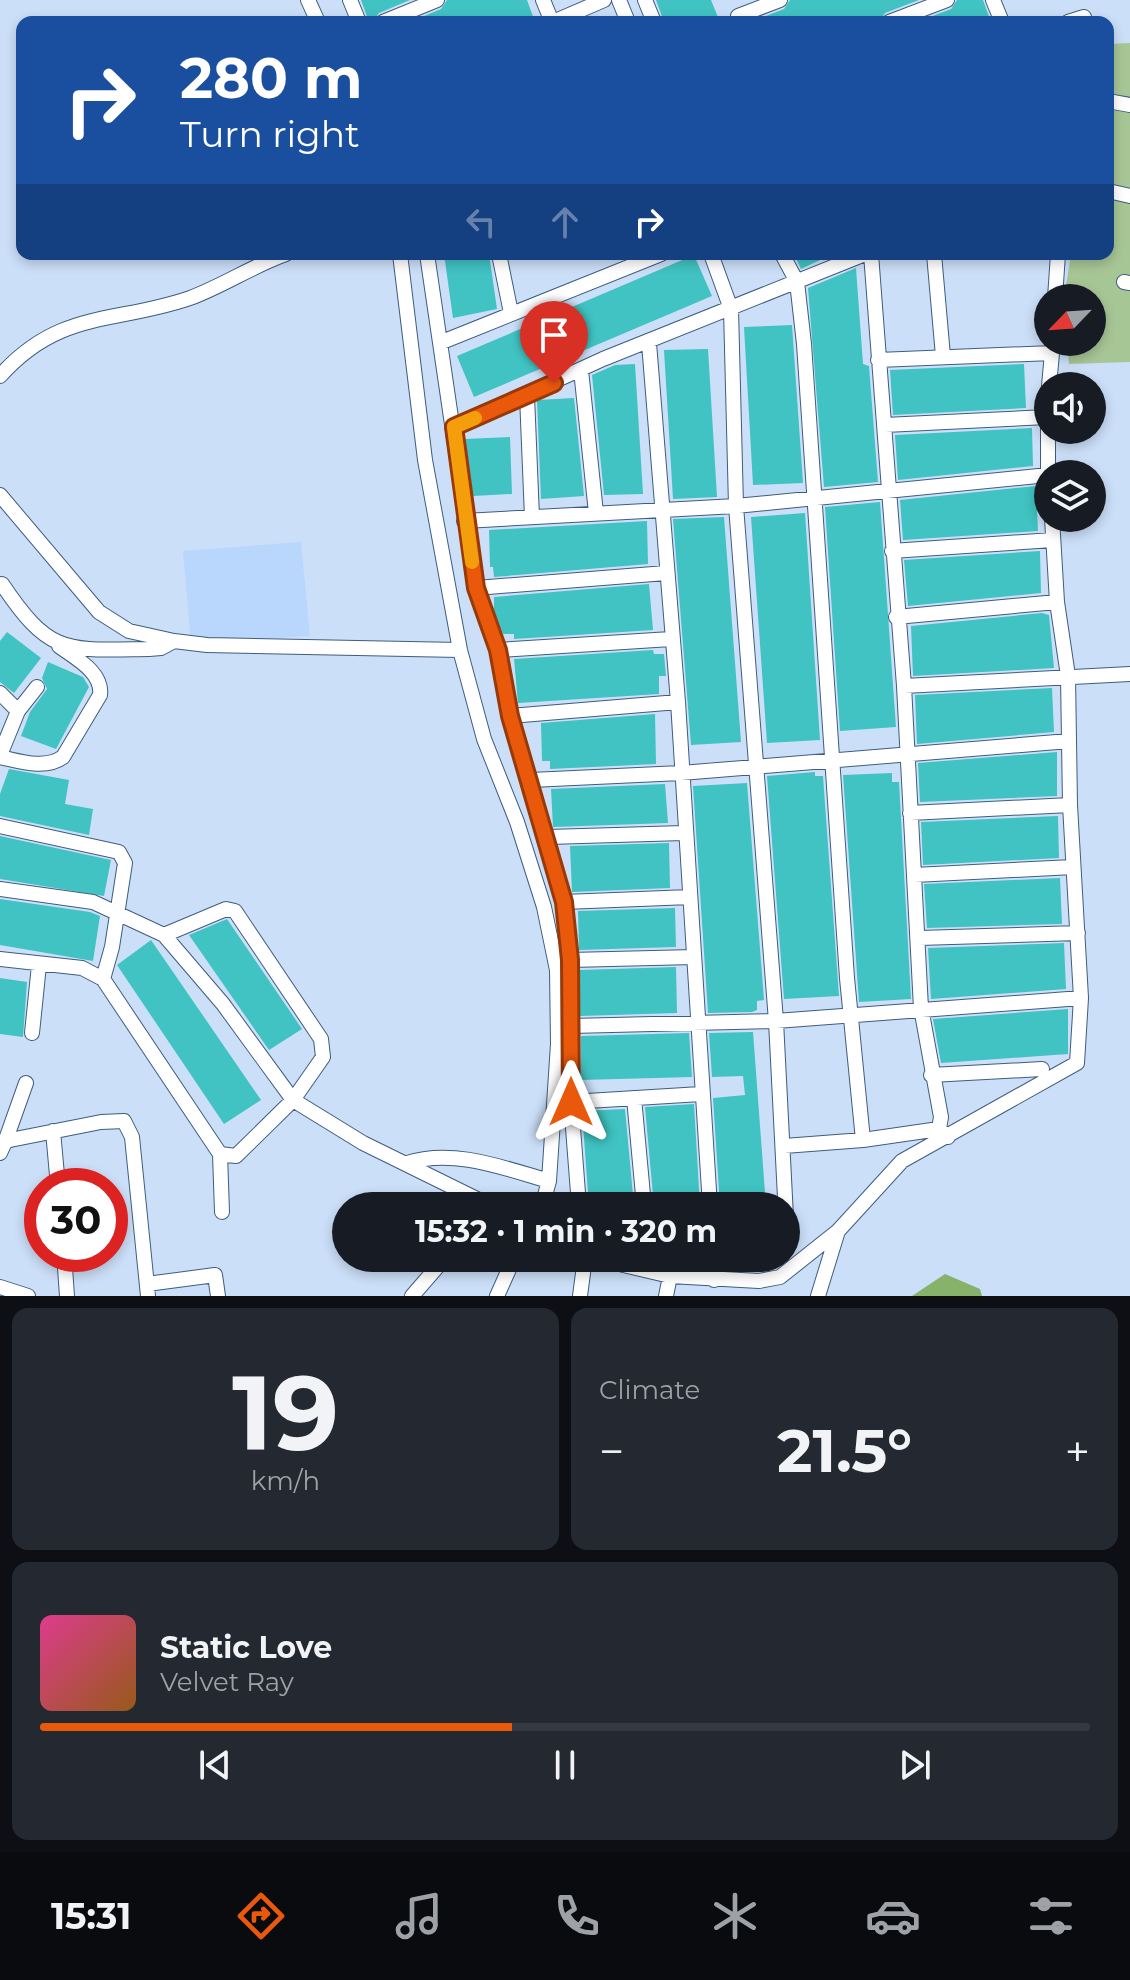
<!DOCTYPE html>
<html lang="en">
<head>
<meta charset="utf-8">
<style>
  body { margin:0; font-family:Montserrat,sans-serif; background:#242831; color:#f1f3f6; height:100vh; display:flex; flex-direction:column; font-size:30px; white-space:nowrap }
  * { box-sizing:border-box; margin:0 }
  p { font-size:26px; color:#9ea1a6 }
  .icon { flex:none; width:44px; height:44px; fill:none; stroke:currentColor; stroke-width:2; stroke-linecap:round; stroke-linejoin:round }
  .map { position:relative; height:1296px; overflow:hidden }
  .sheet { display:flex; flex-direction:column; gap:12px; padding:12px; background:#0d0f14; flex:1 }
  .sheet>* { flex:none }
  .hud { position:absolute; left:16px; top:16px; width:1098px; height:244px; border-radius:16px; box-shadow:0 4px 12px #0003; background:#1a4fa0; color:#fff; overflow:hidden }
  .needle { width:52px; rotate:245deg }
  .buttons { position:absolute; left:1034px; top:284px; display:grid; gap:16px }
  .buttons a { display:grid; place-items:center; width:72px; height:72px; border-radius:50%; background:#171b24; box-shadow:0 4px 12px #0003; font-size:40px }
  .speed { position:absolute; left:24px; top:1168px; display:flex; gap:16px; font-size:40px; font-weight:700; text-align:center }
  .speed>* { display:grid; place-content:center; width:104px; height:104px; border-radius:50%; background:#171b24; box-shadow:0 4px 12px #0003; line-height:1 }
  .speed .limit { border:12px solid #d22; background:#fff; color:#111 }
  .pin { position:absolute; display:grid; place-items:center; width:68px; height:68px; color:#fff; margin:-82px -34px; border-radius:50% 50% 50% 0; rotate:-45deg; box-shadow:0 0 8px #0007 }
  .pin .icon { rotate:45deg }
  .me { position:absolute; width:88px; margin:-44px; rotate:0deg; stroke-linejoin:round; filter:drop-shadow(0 0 6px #0008) }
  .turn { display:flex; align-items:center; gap:28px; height:168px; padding:0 32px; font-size:36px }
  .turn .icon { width:104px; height:104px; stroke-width:2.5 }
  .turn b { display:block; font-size:56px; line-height:68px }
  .lanes { display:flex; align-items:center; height:76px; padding:0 32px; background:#0003; justify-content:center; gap:40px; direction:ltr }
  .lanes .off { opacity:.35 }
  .big { font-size:60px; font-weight:700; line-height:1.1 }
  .sheet .card { flex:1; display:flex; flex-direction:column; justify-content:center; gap:12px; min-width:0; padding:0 28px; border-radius:16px; background:#242831 }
  .sheet .dial { align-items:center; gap:0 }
  .dial b { font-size:104px; line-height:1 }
  .song { display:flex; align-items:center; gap:24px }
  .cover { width:96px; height:96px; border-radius:12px; background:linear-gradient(135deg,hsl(330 70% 55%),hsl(30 70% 35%)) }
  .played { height:8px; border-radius:4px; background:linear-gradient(90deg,#ea580c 45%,#363941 45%) }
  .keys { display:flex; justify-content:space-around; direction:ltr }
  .heat { display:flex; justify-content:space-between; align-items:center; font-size:44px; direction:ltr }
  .sheet .tiles { flex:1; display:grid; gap:12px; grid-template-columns:1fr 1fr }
  .card:last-child { grid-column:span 2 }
  .trip { position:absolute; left:332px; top:1192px; width:468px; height:80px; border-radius:40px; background:#171b24; box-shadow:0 4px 12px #0003; font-weight:700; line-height:80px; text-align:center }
  .tab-bar { display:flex; height:128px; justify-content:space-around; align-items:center; background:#090b0e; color:#9ea1a6 }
  .tab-bar .icon { width:56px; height:56px }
  .tab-bar .on { color:#ea580c }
  .tab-bar b { font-size:36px; color:#f1f3f6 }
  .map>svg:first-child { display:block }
  .built { fill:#b9d7fc }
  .green { fill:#a7c695 }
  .forest { fill:#86b26a }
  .building { fill:#40c3c2 }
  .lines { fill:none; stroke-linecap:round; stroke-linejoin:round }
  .street-casing { stroke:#3f5c7f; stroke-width:16 }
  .street { stroke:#fff; stroke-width:14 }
  .route-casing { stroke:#983908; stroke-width:20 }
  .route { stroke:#ea580c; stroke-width:14 }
  .slow { stroke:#f59e0b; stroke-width:14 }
</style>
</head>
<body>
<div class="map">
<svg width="1130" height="1296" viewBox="0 0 1130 1296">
  <rect width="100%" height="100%" fill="#cbdff8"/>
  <path class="built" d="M301,542L310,636L191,643L183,551Z"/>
  <path class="green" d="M1130,43V362L1069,364L1067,342H1092V298H1064L1071,254H1108V44Z"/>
  <path class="forest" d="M945,1274L980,1289L982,1296H912Z"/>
  <path class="building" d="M361,0H410L379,13L373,22H369Z
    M447,0H527L535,22H410L441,9Z
    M656,0H711L720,22H664Z
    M790,0H919L885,13L879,22H750L784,9Z
    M957,0H983L991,22H917L951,9Z
    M444,254H489L497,309L453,318Z
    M794,254H833L801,269Z
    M694,255L712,296L474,397L457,356Z
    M856,268L863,364L869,366L878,482L824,487L808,288Z
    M792,325L803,483L753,485L744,327Z
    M708,349L717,497L673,499L664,350Z
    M635,364L643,494L604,495L592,375L615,365Z
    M1024,364L1026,408L893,415L890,370Z
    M574,398L584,496L541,499L537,400Z
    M1032,428L1033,466L898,480L895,435Z
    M510,437L512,494L473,496L465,439Z
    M1036,486L1038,531L903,540L900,500Z
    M880,502L896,727L840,731L825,507Z
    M805,513L820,740L767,743L751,517Z
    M724,517L741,742L691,745L673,519Z
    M647,521L648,564L494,577L493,567H490L489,530Z
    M1040,551L1041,593L908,606L904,560Z
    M649,584L653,630L514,639V634H503L494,610V597Z
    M1042,613L1049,615L1054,668L913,676L911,626Z
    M7,632L41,658L14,693L0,682V641Z
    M653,650L654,654H664L666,676H659V694L518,703L514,659Z
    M48,662L83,677L89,687L56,749L21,736L30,712L47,689L42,678Z
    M1052,688L1054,732L917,744L915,695Z
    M655,714L656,764L550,769V761H542L541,723Z
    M1057,752V796L920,802L918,763Z
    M9,769L69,780L65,804L93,809L89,835L0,816V794Z
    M815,772V776H823L839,996L784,999L767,776Z
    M892,773V782H899L911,999L859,1002L843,775Z
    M747,783L764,1000L757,1001V1010L752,1012L708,1013L693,786Z
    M665,784L668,823L553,827L551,789Z
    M1058,816L1059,858L923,865L921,822Z
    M0,836L111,860L104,896L0,879Z
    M669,843L670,888L572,892L570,846Z
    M1060,878L1062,924L927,928L924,884Z
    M0,899L90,912L100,916L93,961L0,945Z
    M675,908L676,947L579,950L578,911Z
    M227,919L302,1029L269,1050L189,935Z
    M151,940L261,1100L224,1124L117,965Z
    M1064,943L1066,989L931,999L928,948Z
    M676,967L677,1013L580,1016V970Z
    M0,978L27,982L23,1037L0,1034Z
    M1068,1009V1054L941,1063L933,1019Z
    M753,1032L766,1206H720L713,1098L745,1095L743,1076L712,1077L709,1033Z
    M689,1033L692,1077L581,1080V1036Z
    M694,1104L700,1206H654L645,1107Z
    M625,1109L634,1206H589L582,1111Z"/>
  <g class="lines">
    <defs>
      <path id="street" d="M308,0L318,22
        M350,0L359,22
        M543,0L552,22
        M619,0L628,22
        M645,0L654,22
        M993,0L1002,22
        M738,16L780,0
        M383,22L437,0
        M553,22L604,0
        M889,22L947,0
        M1068,22L1084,17
        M1108,101L1130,105
        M1108,191L1130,196
        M400,254L425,460L460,650L484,739L517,822L544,907L557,970L558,1044L549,1181L542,1206
        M427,254L476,588L498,650L510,716L564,902L570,960L571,1102L579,1206
        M499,254L511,313
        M711,254L731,309L736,506L776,1021L787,1237
        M782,254L797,282L804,344L847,978L863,1140
        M871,254L904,686L921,1008L941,1117L939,1129L948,1137
        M934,254L943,356
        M1124,282L1130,283
        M1055,298L1058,254
        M442,342L661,254
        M649,343L678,702L710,1206
        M878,360L1052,353
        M581,370L596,513
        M0,376C60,309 115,324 190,298C223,286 252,266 286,254
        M1049,386L1053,342
        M527,396L532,517
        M1048,400V474
        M885,425L1047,417
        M454,427L603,359L865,254
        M0,495L99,612L129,631L174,641
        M464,521L736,506L1048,475
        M892,551L1053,540
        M2,584C50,656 66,650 149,649L161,648L174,641L207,645L460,650
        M476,588L666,573
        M896,617L1057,602
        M498,650L671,639
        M904,686L1130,674
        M0,693L18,711L0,755
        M18,711L37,687
        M510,716L678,702
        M0,757C19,761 45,770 63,757L100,695C103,672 75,658 59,646
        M531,780L681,773L1069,741
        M910,813L1070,805
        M0,826L119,852L125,863L112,947L103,979L220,1154L236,1156L293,1100L323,1057L321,1039L235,911L226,909L164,935
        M548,837L684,833
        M914,875L1073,867
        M0,889L93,902L164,935L223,1004L293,1100L363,1143L491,1206
        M564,902L690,897
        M919,938L1078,933
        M0,959L82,968L103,979
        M570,960L694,957
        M571,1026L776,1021L1081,998
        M32,1033L39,965
        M931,1075L1042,1069
        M634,1098L644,1206
        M571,1102L701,1094
        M53,1131L58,1186
        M5,1142L26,1083
        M784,1146L863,1140L939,1129
        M0,1153L5,1142L10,1140L101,1122L124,1121L132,1137L148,1296
        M220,1154L222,1212
        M407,1163C453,1148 504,1168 549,1181
        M64,1254L67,1296
        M594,1258L670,1276L759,1281L780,1277L838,1231L902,1161L1077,1063L1081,998L1070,805L1068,676L1057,602L1052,518
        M713,1258L714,1280
        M147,1284L215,1275L218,1296
        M0,1287L28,1296
        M412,1296L445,1258
        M497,1296L514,1258
        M580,1296L585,1258
        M666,1296L670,1276
        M818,1296L838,1231"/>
    </defs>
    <use href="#street" class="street-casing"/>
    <use href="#street" class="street"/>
  </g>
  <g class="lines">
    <defs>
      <path id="route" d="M554,383L454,427L476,588L498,650L510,716L564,902L570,960L571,1102"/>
    </defs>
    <use href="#route" class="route-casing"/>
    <use href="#route" class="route"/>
    <path class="slow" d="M472,562L454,427L475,418"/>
  </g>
</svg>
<div class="buttons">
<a><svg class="needle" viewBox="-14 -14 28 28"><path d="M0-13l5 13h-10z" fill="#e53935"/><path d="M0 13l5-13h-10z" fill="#9ea1a6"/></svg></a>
<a><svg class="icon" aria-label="sound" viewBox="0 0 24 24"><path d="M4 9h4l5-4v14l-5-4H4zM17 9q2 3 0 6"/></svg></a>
<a><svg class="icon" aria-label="layers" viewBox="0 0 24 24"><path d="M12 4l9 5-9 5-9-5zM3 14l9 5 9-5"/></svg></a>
</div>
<div class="speed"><div class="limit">30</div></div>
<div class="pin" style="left:554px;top:383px;background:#d93025"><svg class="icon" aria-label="arrive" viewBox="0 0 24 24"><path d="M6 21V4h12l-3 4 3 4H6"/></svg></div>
<svg class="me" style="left:571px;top:1102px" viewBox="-20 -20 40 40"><path d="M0-17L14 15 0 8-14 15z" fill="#ea580c" stroke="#fff" stroke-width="4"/></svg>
<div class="trip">15:32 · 1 min · 320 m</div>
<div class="hud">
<div class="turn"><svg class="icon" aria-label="right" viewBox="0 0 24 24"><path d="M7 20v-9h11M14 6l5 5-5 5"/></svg><div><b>280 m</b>Turn right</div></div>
<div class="lanes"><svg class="icon off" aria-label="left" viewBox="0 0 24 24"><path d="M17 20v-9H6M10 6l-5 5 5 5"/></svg><svg class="icon off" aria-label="ahead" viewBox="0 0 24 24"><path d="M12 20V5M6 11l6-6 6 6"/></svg><svg class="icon" aria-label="right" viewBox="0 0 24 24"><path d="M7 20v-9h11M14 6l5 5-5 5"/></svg></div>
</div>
</div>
<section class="sheet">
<div class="tiles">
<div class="card dial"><b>19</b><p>km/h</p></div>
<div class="card"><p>Climate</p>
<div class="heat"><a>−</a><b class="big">21.5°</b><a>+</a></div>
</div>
<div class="card">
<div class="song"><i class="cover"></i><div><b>Static Love</b><p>Velvet Ray</p></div></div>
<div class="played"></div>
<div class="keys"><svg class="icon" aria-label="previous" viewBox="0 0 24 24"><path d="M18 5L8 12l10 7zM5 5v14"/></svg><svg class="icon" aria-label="pause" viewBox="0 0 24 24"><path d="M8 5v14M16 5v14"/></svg><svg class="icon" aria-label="next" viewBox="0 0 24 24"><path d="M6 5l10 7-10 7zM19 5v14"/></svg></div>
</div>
</div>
</section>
<nav class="tab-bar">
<b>15:31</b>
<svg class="icon on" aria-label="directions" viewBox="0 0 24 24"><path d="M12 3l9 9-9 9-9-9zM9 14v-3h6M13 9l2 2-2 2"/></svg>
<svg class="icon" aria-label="music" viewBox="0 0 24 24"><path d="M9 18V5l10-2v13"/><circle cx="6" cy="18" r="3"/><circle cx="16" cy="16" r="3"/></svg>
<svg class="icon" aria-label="phone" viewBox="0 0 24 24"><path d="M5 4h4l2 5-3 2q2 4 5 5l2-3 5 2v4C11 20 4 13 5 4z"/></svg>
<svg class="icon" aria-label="climate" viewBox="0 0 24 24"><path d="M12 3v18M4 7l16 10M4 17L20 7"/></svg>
<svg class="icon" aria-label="car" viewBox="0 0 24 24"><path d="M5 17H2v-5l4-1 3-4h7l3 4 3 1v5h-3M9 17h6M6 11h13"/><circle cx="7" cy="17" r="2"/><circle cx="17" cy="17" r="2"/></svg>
<svg class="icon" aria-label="filters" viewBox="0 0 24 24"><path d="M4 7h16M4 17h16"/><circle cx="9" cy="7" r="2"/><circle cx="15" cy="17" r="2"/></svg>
</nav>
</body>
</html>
